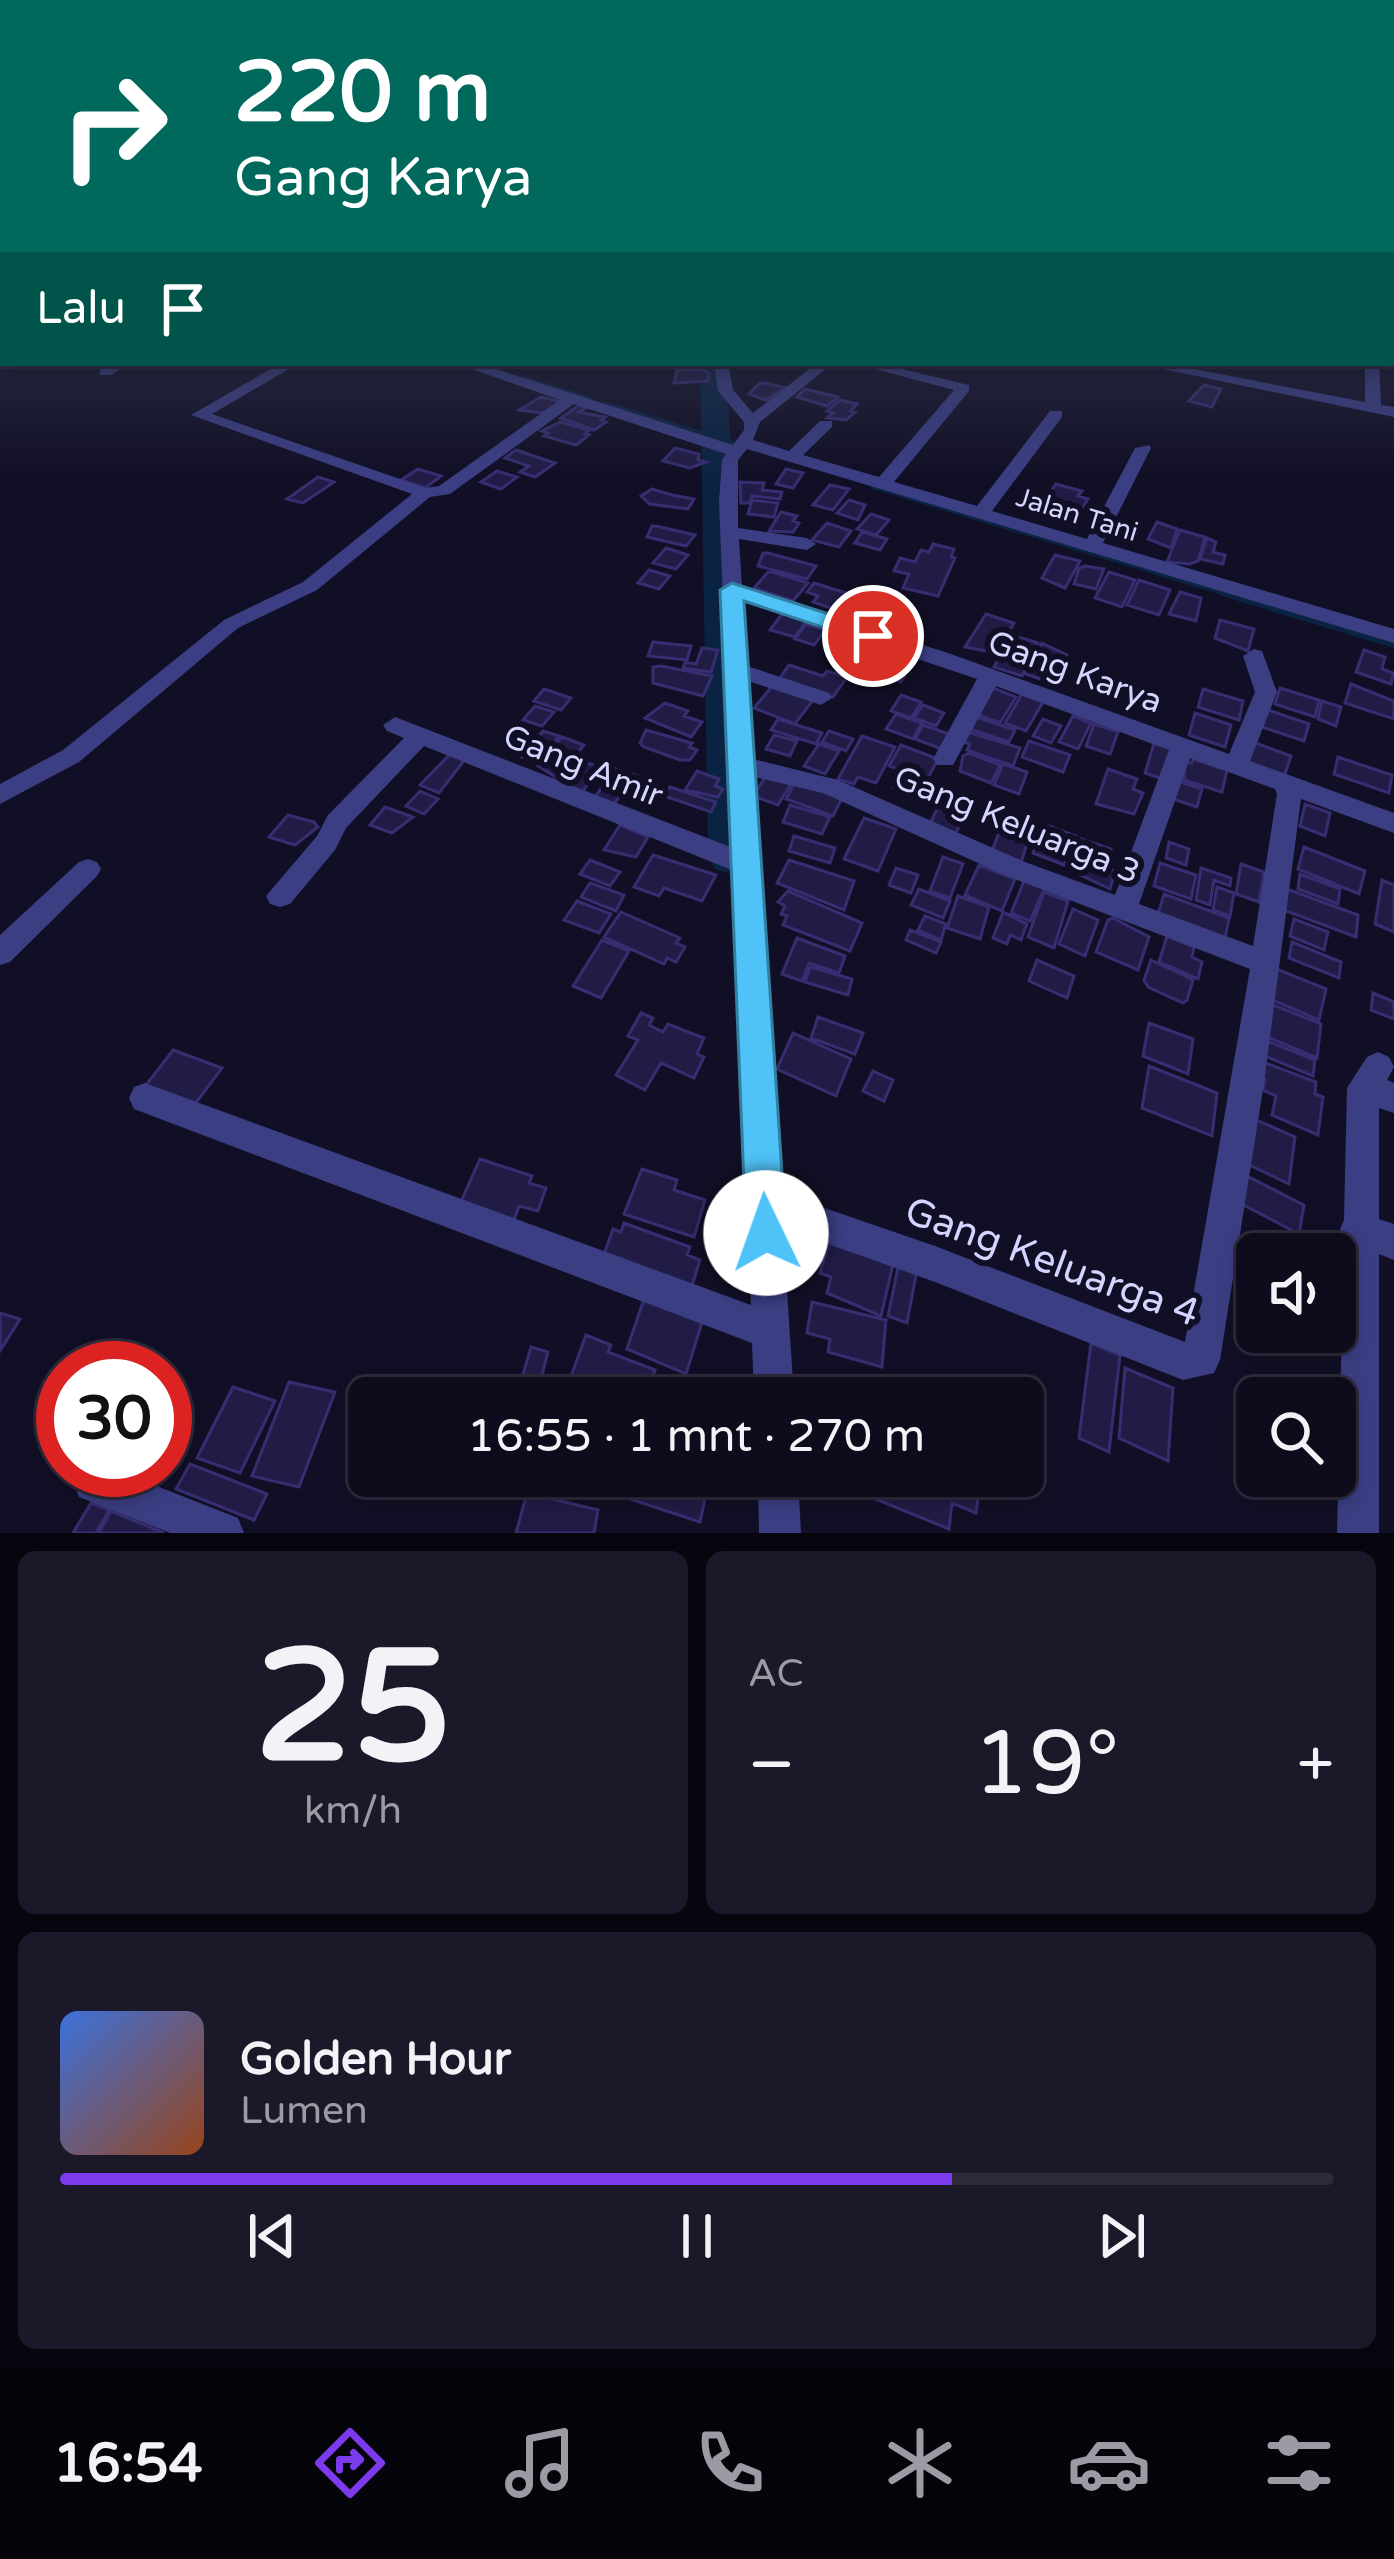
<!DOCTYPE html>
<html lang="id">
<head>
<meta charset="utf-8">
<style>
  body { margin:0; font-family:"Varela Round",sans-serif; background:#1b1929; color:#f1f3f6; height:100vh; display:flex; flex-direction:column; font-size:45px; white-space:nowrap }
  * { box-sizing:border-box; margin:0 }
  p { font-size:39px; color:#9a9ba3 }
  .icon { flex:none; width:66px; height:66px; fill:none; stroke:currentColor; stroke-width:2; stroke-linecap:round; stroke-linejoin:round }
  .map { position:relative; height:1533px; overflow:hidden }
  .details { display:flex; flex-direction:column; gap:18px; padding:18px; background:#07060f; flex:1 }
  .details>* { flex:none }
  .top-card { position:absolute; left:0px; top:0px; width:1395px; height:366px; box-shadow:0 6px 18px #0003,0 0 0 3px #2d2b3b; background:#00695c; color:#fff; overflow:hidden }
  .buttons { position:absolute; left:1236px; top:1233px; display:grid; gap:24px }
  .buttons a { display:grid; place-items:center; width:120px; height:120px; border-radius:18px; background:#0d0b1c; box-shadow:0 6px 18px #0003,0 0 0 3px #2d2b3b; font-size:60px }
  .speed { position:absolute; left:36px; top:1341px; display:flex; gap:24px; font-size:60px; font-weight:700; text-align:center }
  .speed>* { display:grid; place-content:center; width:156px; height:156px; border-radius:50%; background:#0d0b1c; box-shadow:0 6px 18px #0003,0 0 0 3px #2d2b3b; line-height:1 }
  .speed .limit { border:18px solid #d22; background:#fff; color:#111 }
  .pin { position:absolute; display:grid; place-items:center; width:102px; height:102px; color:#fff; margin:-51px; border:6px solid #fff; border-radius:50%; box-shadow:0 3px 12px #0007 }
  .me { position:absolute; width:132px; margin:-66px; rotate:357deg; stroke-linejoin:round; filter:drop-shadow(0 0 9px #0008) }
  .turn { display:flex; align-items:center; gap:42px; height:252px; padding:0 36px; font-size:54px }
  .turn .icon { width:156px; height:156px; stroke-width:2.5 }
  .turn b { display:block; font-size:84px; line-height:102px }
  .then { display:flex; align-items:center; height:114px; padding:0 36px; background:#0003; gap:24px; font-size:45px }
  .big { font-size:90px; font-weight:600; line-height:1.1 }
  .details .card { flex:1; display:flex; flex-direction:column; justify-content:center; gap:18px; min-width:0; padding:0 42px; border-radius:18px; background:#1b1929 }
  .details .dial { align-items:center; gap:0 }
  .dial b { font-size:156px; line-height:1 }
  .song { display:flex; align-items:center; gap:36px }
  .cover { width:144px; height:144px; border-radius:18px; background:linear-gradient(135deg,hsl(220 70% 55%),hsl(20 70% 35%)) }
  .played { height:12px; border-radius:6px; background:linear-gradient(90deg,#7c3aed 70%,#2d2b3b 70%) }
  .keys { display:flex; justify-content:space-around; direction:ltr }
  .heat { display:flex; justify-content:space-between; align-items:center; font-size:66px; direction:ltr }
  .details .tiles { flex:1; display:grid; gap:18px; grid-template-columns:1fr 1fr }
  .card:last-child { grid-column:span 2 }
  .trip { position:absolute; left:348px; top:1377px; width:696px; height:120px; border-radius:18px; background:#0d0b1c; box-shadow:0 6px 18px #0003,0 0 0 3px #2d2b3b; font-weight:600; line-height:120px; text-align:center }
  .tabs { display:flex; height:192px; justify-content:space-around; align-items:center; background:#05040b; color:#9a9ba3 }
  .tabs .icon { width:84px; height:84px }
  .tabs .selected { color:#7c3aed }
  .tabs b { font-size:54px; color:#f1f3f6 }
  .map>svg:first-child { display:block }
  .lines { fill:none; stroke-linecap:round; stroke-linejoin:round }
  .stream-far2 { stroke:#0b2342; stroke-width:4.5 }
  .stream-far1 { stroke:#0b2342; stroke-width:6 }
  .stream { stroke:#0b2342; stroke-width:8 }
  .river { fill:#0b2342; fill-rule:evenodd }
  .building { fill:#211c45; stroke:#362e71; stroke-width:3 }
  .street { fill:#3b3e83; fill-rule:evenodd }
  .route { fill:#4fc3f7; stroke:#337fa1; stroke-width:3 }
  .labels { text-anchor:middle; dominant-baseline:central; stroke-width:12; stroke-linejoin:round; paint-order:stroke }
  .far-street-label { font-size:27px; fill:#d6d4fe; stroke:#110f25 }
  .street-label { font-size:33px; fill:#d6d4fe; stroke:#110f25 }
  .near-street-label { font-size:39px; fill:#d6d4fe; stroke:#110f25 }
</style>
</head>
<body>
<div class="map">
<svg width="1394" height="1533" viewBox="0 0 1394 1533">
  <rect width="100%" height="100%" fill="#110f25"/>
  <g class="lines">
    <path class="stream-far2" d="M523,378L589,399
      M603,404L621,409"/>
    <path class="stream-far1" d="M611,406L744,447
      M873,486L1232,595"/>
    <path class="stream" d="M1222,592L1394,644"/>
    <path class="river" d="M700,363H726L754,856L747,869L731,874L715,869L708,856Z"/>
  </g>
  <path class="building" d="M677,370H703L709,373L708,381L674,383Z
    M760,383H764L786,388L766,400L749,394Z
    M1204,385L1221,389L1212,407L1189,401Z
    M805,389L838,397L827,406L797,397Z
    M541,397L562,402L542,413L519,410Z
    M840,400L857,404L851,411L855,412L846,420L827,418L833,413L827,411Z
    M579,405L586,408L578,412L605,417L601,420L606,422L594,430L561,418Z
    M560,422L589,430L585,434L589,435L576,445L544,436L548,433L542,431Z
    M675,448L699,454L698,460L706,462L690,468L663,461Z
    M516,450L555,463L535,477L520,472L529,466L505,458Z
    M418,469L441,476L425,488L401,480Z
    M786,469L803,473L793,488L776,484Z
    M497,471L517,477L501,489L481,482Z
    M318,477L334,482L303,503L287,499Z
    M740,482L764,483L762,490L782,492L780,499L752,496L750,503H741Z
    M1056,484L1082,491L1078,496L1088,499L1082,509L1072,506L1061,518L1039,509Z
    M830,485L849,489L833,510L813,505Z
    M652,489L672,495L694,499L688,509L650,504L641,496Z
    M752,500L778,503L774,517L748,514Z
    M849,500L865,505L858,520L837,513Z
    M781,512L797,516L793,521L799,523L793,532L769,531Z
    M871,514L889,520L876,535L857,529Z
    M1157,522L1177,529L1171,548L1148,539Z
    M827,523L851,531L839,547L812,540Z
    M652,526H656L695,535L686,546L647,537Z
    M1180,530L1205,537L1198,561L1190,564L1167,562Z
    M862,532L887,539L880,550L855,543Z
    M1207,538L1216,542L1213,552L1225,555L1223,564L1200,559Z
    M933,544L954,549L951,557L955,558L938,596L903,588L909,574L894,571L900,558L915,562L921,550L929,552Z
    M666,548L688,555L676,569L653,563Z
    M763,553H768L816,566L807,579L758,566Z
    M1055,555L1080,561L1065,588L1042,578Z
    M1085,566L1104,569L1096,589L1074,584L1079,568Z
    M649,570L670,576L659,589L638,583Z
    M769,571L808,583L793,601L754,588Z
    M1109,572L1135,580L1122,607L1095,598Z
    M1139,580L1170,590L1159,615L1127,605Z
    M814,583L846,593L831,608L813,602L818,596L807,592Z
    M1180,592L1201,598L1196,621L1169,614Z
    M791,613L808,619L795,637L770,630L782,614Z
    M986,614L1014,623L997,653L965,647Z
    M1220,620L1254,629L1248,651L1215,638Z
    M806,624L825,630L814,645L795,639Z
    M1012,635L1038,643L1022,676L994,667Z
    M653,642L691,646L687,660L648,656Z
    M842,642L863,650L859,666L832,659Z
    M1042,643L1067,655L1049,682L1025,674Z
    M702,648L718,650L711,672L683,668L685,662L696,664Z
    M872,649L890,655L878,674L861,668Z
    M1364,650L1385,657L1382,669L1393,673L1391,684L1356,672Z
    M896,653L914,658L901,682L883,676Z
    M789,665L823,676L827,671L847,677L833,697L780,678Z
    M661,666L712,676L703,696L653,683V667Z
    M1351,684L1394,701V719L1345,703Z
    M773,685L813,700L795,724L754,708Z
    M993,688L1016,697L1000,723L976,714Z
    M1280,688L1319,700L1315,717L1275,704Z
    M544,689L571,698L561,710L534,701Z
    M1203,689L1243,701L1239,720L1198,707Z
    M1022,694L1043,702L1026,731L1005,723Z
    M901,695L921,702L911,718L891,711Z
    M1322,701L1341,707L1336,726L1318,719Z
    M665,703L688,711L684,716L702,722L691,737L645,718Z
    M923,705L944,713L936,726L914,718Z
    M535,706L554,712L542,726L523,720Z
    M1268,710L1309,724L1304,741L1262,727Z
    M1195,713L1231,725L1225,747L1189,735Z
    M896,714L922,723L913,739L886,729Z
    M1073,716L1091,723L1078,749L1059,742Z
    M976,717L1015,730L1009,742L970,729Z
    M778,719L822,733L816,744L771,730Z
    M1043,719L1061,726L1051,743L1033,736Z
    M1094,724L1118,732L1110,754L1086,746Z
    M923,725L952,735L944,750L915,739Z
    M646,730L692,743L689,747L697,750L690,760H680L644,747L640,743Z
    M543,731L559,736L538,763L522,757Z
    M829,731L853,739L846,751L822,742Z
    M968,732L1020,748L1013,766L967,750L970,744L964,742Z
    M774,735L797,741L790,756L766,749Z
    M862,736L895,747L876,783L858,777L854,784L838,779Z
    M562,737L584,745L557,778L538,766Z
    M1155,740L1175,747L1166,780L1145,773Z
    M1029,741L1070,755L1063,772L1022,757Z
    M1253,742L1291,756L1284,777L1246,762Z
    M819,744L839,751L825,774L804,766Z
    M901,745L938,759L927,780L889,766Z
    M452,752L466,758L439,793L420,785Z
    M969,753L1000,765L991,783L960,771L963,756Z
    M1338,757L1392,775L1389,793L1334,774Z
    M1193,759L1227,770L1222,792L1184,780L1185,773L1179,771L1182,760L1192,763Z
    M581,761L600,767L580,795L560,789Z
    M1003,764L1027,772L1019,794L994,785Z
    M609,767L638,776L609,809L591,802L608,779L602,777Z
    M1108,769L1137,779L1133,789L1143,793L1134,814L1096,804Z
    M697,771L719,779L715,786L723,789L718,797L685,790Z
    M768,773L792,782L778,805L753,796Z
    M901,773L927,782L919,797L893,787Z
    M1175,780L1202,789L1197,807L1170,798Z
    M795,782L842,798L833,816L786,799Z
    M670,787L716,802L711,812L664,796Z
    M420,791L438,799L424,814L406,806Z
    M941,800L967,809L955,835L929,826Z
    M1305,804L1330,813L1325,836L1300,826Z
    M790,805L830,817L822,834L783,822Z
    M385,807L413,817L392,833L370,825Z
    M1008,814L1023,819L1021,827L1033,831L1031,838L1000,828Z
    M288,815L314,822L318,827L295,845L269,837Z
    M864,818L896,829L878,871L844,859Z
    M620,825L648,837L636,857L604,850Z
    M1046,825L1076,836L1064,865L1033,853Z
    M1000,830L1028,840L1021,863L991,853Z
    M794,836L835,848L830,863L789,851Z
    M1078,838L1111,849L1107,868L1115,871L1110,889L1070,870Z
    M1169,842L1189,849L1186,865L1166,858Z
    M1304,847L1365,871L1359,894L1298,869Z
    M653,855L716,875L702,901L664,888L659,896L634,887Z
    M943,857L963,864L950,898L930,891Z
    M590,860L620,872L610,886L580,874Z
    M789,860L854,881L844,910L777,883Z
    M1160,863L1196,875L1191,899L1154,886Z
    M1241,864L1264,872L1259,902L1236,894Z
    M979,865L1015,879L1002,911L965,895Z
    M896,868L918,875L911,893L889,885Z
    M1201,868L1231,878L1230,886L1214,880L1210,905L1196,900Z
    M1300,874L1340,889L1338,904L1298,889Z
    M1025,879L1045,887L1030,921L1011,913Z
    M1382,880L1394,885V932L1375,924Z
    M590,883L624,895L616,911L581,897Z
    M1217,887L1234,893L1230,916L1213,910Z
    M1284,888L1358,915L1356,937L1281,909Z
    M919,889L950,901L943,918L911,905Z
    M788,891L862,923L850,951L783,925L787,916L781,914L785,906L778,902Z
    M1044,892L1068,901L1054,948L1028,937Z
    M1164,894L1229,918L1225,939L1158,914Z
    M958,896L989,907L980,939L947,928Z
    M577,901L611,914L599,933L564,920Z
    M1073,909L1098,920L1085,956L1059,944Z
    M621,912L680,938L676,943L685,947L676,962L667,958L664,964L604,937Z
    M1003,912L1027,924L1021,940L1010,935L1007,944L993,938Z
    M925,916L946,924L941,940L918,930Z
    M1113,918L1149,937L1138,970L1096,952L1108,920Z
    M1294,919L1328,932L1324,950L1290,936Z
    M910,930L941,942L936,953L906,940Z
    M1167,936L1194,947L1192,957L1202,962L1198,979L1159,962Z
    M797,938L845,956L839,973L809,963L802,981L782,974Z
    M602,940L629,951L601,998L573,986Z
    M1292,942L1341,962L1339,978L1289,958Z
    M1037,960L1074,976L1067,998L1029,981Z
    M1151,960L1193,980L1187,1000L1183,1003L1148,987L1144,980Z
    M1269,966L1326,989L1319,1020L1270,999Z
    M810,967L852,979L848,995L805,982Z
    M1373,993L1394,1002V1019L1371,1010Z
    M1271,1004L1321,1024L1317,1058L1265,1036Z
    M641,1013L653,1018L649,1025L663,1032L668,1024L704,1038L697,1054L704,1057L694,1078L661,1063L645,1090L616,1075L638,1040L628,1036Z
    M818,1017L863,1033L855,1054L811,1038Z
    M1149,1023L1193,1039L1188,1074L1143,1056Z
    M793,1033L851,1059L836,1096L777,1069Z
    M1267,1041L1315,1060L1313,1076L1265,1056Z
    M173,1050L222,1068L192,1108L143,1089Z
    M1258,1060L1316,1082L1315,1094L1323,1097L1318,1135L1272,1115L1276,1096L1263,1090L1265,1079L1255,1075Z
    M1149,1066L1217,1093L1212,1136L1142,1108Z
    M873,1071L893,1080L884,1101L863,1091Z
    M1250,1117L1295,1137L1289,1184L1243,1162Z
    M480,1159L532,1176L529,1183L546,1188L538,1211L519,1206L514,1220L459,1206Z
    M642,1169L677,1180L674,1190L705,1200L694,1237L624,1214Z
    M1241,1173L1304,1205L1299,1234L1234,1200Z
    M624,1223L690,1247L687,1255L700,1260L691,1289L603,1257L613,1229L621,1232Z
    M829,1243L894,1260L881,1316L827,1293L831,1277L820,1273Z
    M899,1263L917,1270L907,1323L888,1316Z
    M645,1296L703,1319L686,1374L627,1349Z
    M812,1302L886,1320L882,1367L828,1352L830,1339L807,1333Z
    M0,1313L20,1319L0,1351Z
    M586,1335L611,1345L608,1352L655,1370L646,1398H563Z
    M1091,1343L1120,1355L1109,1452L1079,1438Z
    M531,1347L548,1352L538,1390L520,1385Z
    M1125,1368L1173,1388L1168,1461L1119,1438Z
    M289,1382L335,1392L299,1487L252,1476Z
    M233,1387L275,1401L240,1473L197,1458Z
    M190,1464L267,1494L254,1520L176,1489Z
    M604,1476H625L620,1497L600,1490Z
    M629,1476H710L700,1522L624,1497Z
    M843,1476H981L976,1513L952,1503L949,1529L841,1485Z
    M527,1493L598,1510L594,1533H516Z
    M91,1503L109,1510L96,1533H73Z
    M111,1511L164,1533H99Z"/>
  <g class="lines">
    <path class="street" d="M3,265V273L0,274V266Z
      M3,310V319L0,320V311Z
      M112,363H131L110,375H100V369Z
      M281,363H299L212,414L426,488L439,486L560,400L455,363H477L733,445L744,430V422L718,391L714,363H728L733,390L753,413L817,363H833L760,422L753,440L789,451L820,421H832V427L803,455L879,477L954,390L852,363H877L964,384L969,385V391L894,482L977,506L1050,411H1062V417L992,511L1087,539L1135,448L1149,445L1151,448L1103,543L1394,629V643L747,449L738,460V528L807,538L816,544L807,550L739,539L742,587L948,653L1229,754L1255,692L1243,656L1254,649L1262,651L1277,692L1250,761L1394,813V833L1301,799L1264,1083L1220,1360L1214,1373L1183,1380L935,1282L783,1228L794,1398H754L752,1343L134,1109L129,1098L134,1087L145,1083L751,1305L734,871L424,746L346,828L335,850L290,904L280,907L270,904L266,896L317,836L328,815L404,738L387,731L383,725L395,717L733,848L719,502L722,460L726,454L574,404L450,494L430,497L317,590L238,628L79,762L0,804V784L63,750L224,620L303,582L412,494L191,415ZM743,600L977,679L933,759L937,765H953L996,686L1169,750L1115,895L1025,862L838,780L753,759L748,681L821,705L832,698L829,693L747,666ZM1190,758L1275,789L1277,794L1253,946L1139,904ZM754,777L823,793L1007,876L1250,969L1185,1342L935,1246L781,1193Z
      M1134,363H1163L1365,402V363H1379L1381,405L1394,407V417Z
      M88,859L97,862L101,869L97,876L10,962L0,965V935L79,862Z
      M1378,1052L1389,1057L1394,1067L1387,1080L1394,1083V1113L1379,1108V1219L1394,1224V1260L1379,1254V1533H1337L1344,1237L1340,1229L1344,1220L1347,1088L1367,1057Z
      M78,1470H116L238,1518L244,1533H170L79,1497L73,1482Z
      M758,1476H798L801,1533H759Z"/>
  </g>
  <linearGradient id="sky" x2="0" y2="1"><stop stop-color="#090814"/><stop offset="0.55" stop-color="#323751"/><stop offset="1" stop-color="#323751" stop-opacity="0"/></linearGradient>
  <rect width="1394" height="478" fill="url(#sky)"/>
  <path class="route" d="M732,583L882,631L885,636L873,644L744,601L786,1233L780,1247L766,1253L752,1247L746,1233L720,590Z"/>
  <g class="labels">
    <g class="far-street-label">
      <text transform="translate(1077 515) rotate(17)">Jalan Tani</text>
    </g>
    <g class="street-label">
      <text transform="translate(1075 672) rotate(20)">Gang Karya</text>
      <text transform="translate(583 766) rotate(22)">Gang Amir</text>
      <text transform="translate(1017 825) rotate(22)">Gang Keluarga 3</text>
    </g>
    <g class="near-street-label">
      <text transform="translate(1052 1262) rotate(20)">Gang Keluarga 4</text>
    </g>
  </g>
</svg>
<div class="buttons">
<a><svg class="icon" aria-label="sound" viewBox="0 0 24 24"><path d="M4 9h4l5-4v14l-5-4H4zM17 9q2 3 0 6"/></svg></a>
<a><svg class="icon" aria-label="search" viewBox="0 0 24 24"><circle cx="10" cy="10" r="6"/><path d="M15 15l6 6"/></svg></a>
</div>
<div class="speed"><div class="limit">30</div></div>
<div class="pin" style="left:873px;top:636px;background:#d93025"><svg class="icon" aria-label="arrive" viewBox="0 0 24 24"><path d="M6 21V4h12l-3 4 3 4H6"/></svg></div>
<svg class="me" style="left:766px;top:1233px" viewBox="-20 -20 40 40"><circle r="19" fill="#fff"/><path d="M0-13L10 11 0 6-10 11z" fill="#4fc3f7"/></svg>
<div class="trip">16:55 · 1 mnt · 270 m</div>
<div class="top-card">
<div class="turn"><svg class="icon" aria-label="right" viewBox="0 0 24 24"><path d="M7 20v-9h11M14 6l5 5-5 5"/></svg><div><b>220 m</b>Gang Karya</div></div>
<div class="then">Lalu<svg class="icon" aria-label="arrive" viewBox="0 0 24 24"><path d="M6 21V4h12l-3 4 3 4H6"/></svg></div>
</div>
</div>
<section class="details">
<div class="tiles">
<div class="card dial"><b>25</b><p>km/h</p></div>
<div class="card"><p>AC</p>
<div class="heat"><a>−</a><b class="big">19°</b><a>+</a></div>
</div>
<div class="card">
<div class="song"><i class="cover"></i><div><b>Golden Hour</b><p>Lumen</p></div></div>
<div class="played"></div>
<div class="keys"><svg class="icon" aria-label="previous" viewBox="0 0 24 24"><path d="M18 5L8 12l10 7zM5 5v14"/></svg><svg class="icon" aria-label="pause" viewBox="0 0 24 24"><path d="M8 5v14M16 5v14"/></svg><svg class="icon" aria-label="next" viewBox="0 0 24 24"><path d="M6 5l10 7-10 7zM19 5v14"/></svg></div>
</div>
</div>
</section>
<nav class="tabs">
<b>16:54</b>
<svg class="icon selected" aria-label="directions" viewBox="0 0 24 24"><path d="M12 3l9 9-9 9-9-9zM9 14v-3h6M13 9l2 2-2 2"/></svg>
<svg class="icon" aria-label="music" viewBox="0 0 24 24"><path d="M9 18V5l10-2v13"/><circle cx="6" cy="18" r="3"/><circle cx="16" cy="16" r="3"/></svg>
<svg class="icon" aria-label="phone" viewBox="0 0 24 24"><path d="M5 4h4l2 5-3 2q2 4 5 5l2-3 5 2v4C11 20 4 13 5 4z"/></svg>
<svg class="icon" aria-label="climate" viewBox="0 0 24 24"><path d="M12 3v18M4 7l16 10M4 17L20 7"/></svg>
<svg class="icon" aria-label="car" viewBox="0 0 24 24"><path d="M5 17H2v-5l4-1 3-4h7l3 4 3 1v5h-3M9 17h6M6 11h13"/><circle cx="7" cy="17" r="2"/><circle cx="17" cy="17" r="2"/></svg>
<svg class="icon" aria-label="filters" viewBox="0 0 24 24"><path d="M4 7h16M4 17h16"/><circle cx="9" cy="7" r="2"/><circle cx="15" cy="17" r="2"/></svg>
</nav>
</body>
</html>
